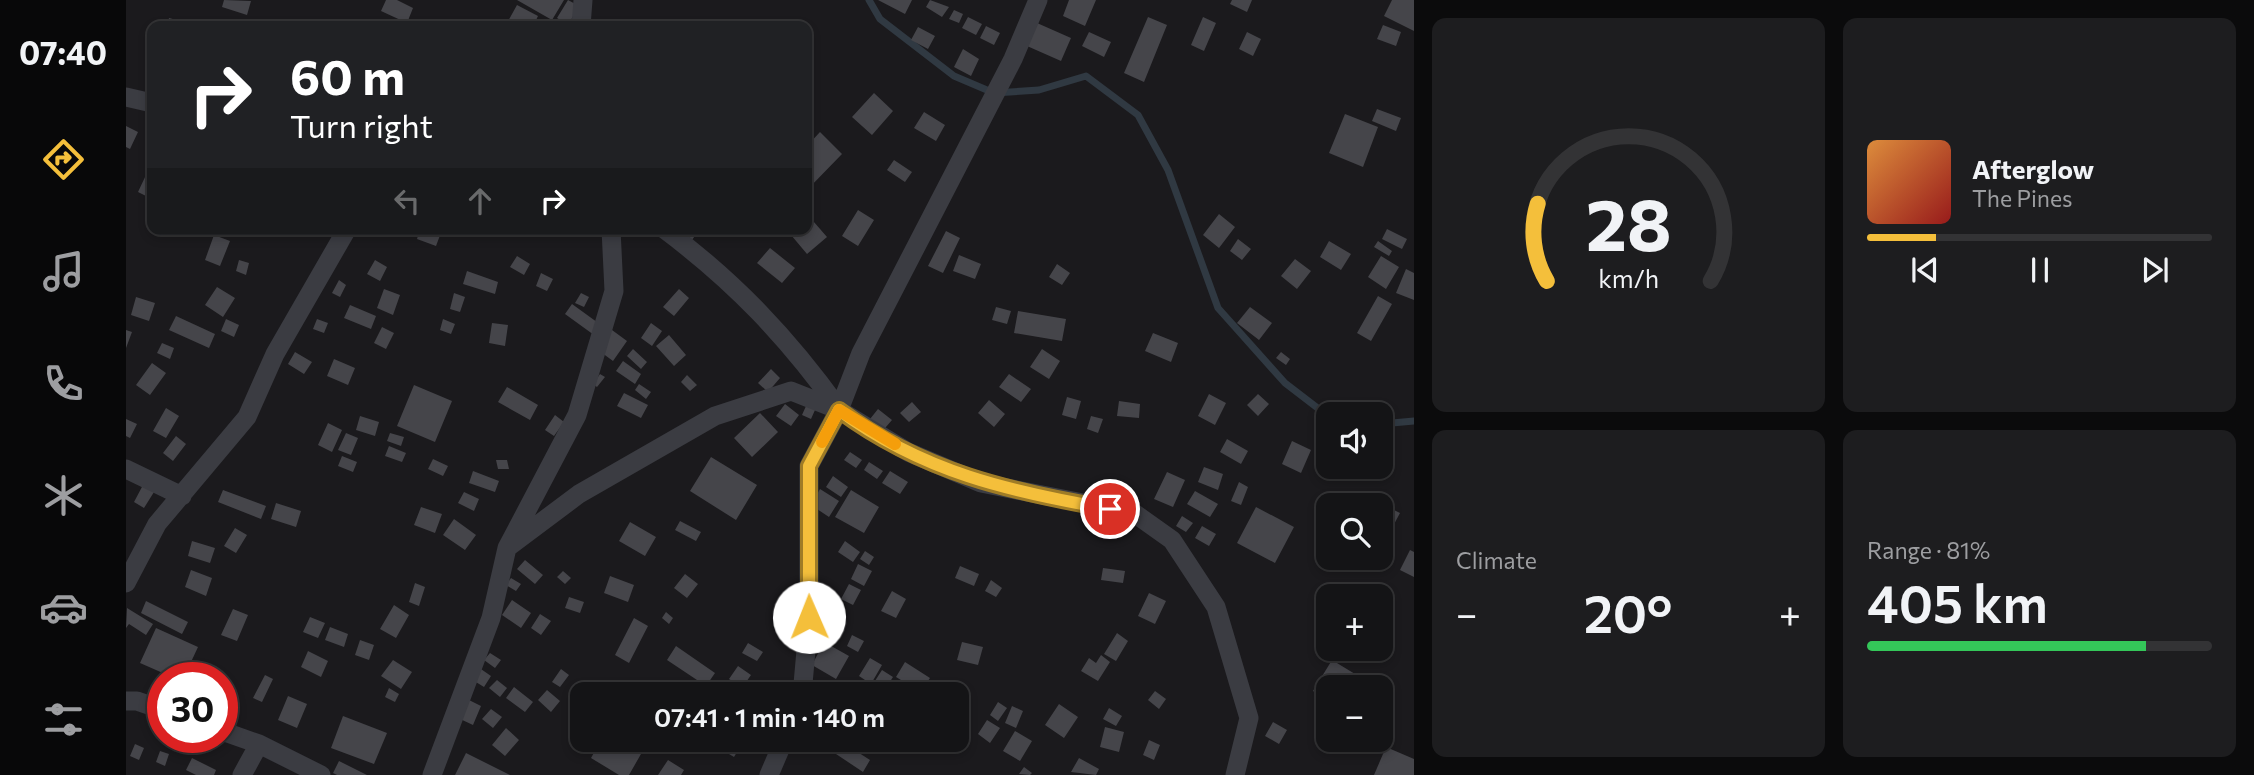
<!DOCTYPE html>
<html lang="en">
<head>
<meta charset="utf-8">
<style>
  body { margin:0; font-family:Commissioner,sans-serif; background:#1d1d1f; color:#f1f3f6; height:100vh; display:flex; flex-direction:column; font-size:26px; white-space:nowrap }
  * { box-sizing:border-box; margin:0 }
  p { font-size:23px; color:#9d9ea1 }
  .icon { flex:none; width:38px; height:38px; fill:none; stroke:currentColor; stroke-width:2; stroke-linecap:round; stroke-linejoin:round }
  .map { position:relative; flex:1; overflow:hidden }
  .details { display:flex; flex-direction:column; gap:18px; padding:18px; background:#0b0b0c; width:840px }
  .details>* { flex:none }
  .top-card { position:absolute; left:21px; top:21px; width:665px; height:214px; border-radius:14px; box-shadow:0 4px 10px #0003,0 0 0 2px #333335; background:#202124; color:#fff; overflow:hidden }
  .tools { position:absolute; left:1190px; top:402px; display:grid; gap:14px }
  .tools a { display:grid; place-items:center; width:77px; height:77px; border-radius:14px; background:#141416; box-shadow:0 4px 10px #0003,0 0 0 2px #333335; font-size:35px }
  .speed { position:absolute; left:21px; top:662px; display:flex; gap:14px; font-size:35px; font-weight:700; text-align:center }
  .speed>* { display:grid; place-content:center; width:91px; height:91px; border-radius:50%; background:#141416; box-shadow:0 4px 10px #0003,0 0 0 2px #333335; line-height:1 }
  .speed .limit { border:10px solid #d22; background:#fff; color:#111 }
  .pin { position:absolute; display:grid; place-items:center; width:60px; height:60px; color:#fff; margin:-30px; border:4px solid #fff; border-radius:50%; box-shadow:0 2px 7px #0007 }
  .me { position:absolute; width:77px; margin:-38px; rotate:359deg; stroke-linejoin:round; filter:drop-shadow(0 0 5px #0008) }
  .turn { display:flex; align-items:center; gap:24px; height:147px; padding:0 28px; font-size:32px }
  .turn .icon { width:91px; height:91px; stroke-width:2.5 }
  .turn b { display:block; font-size:49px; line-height:60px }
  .lanes { display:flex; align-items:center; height:66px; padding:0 28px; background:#0003; justify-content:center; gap:35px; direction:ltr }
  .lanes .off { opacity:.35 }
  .big { font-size:52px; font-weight:600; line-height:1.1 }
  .details .tile { flex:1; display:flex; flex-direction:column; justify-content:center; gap:10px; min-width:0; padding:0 24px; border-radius:14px; background:#1d1d1f }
  .details .dial { align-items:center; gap:0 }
  .dial svg { height:182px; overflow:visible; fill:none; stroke:#333335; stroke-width:7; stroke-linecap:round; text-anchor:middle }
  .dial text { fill:#f1f3f6; stroke:none }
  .song { display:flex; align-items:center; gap:21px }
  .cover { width:84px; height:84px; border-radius:10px; background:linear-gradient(135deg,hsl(30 70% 55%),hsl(0 70% 35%)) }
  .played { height:7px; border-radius:4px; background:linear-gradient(90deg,#f4bf3b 20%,#333335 20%) }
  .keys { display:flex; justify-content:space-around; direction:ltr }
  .heat { display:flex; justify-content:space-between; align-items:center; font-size:38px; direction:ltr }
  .charge { height:10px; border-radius:5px; background:linear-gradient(90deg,#34c759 81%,#333335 0) }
  .details .tiles { flex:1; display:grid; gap:18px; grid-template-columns:repeat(2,1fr) }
  .trip { position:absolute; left:444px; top:682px; width:399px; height:70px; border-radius:14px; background:#141416; box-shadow:0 4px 10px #0003,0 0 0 2px #333335; font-weight:600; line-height:70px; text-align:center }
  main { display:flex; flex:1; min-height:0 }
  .dock { display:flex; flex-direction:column; width:126px; justify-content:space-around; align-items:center; background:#080809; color:#9d9ea1 }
  .dock .icon { width:49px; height:49px }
  .dock .current { color:#f4bf3b }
  .dock b { font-size:32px; color:#f1f3f6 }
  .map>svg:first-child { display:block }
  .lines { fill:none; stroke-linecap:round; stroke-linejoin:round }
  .stream { stroke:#303942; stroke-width:7 }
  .building { fill:#45454a }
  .minor { stroke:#3b3c42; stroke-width:19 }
  .route-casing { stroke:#9f7c26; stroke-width:18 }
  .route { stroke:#f4bf3b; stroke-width:12 }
  .slow { stroke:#f59e0b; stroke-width:12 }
</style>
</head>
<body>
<main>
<nav class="dock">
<b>07:40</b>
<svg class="icon current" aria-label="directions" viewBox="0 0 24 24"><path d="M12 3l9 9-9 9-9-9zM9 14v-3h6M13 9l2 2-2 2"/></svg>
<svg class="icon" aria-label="music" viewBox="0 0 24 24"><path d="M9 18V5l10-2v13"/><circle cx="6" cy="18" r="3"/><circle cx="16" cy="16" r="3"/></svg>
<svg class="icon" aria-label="phone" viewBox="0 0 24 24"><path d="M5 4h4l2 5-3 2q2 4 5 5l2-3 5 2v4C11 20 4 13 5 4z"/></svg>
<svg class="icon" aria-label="climate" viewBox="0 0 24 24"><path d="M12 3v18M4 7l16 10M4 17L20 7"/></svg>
<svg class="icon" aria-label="car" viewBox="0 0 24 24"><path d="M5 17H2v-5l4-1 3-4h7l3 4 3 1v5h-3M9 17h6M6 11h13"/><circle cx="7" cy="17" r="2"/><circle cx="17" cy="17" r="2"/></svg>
<svg class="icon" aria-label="filters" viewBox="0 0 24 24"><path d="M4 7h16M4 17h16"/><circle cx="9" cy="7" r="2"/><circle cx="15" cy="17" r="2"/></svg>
</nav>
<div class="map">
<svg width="1288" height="775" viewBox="0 0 1288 775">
  <rect width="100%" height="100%" fill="#1b1a1d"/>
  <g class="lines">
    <path class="stream" d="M743,0L754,19L828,76L868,93L913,90L960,76L1012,115L1042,170L1092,308L1159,383L1202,416
      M1255,424L1288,421"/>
  </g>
  <path class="building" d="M98,0L125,1L121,15L96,7Z
    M260,0H271L287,8L281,23L255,11Z
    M391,0H438L426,20Z
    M442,0L453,6L442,25L431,18Z
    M752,0H786L779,14Z
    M804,0L823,7L816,17L800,7Z
    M943,0H970L959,26L937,16Z
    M1106,0H1126L1121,12L1104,4Z
    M1266,0H1288V31L1258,16Z
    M391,5L412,16L407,26H388L381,23Z
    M828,10L837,14L833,23L823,19Z
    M842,17L856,24L850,35L836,28Z
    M1022,17L1041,25L1018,82L998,73Z
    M1077,17L1090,23L1078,51L1065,45Z
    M43,18L69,25V26H41Z
    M911,23L945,38L935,61L901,46Z
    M1257,25L1275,32L1270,46L1251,39Z
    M860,26L874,33L868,45L854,38Z
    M792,27L809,36L802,49L785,40Z
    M963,32L985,42L978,57L956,46Z
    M1121,32L1135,39L1127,56L1113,49Z
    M837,49L853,59L845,76L828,67Z
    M748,93L767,111L746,135L726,117Z
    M1251,109L1275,118L1270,131L1246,121Z
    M798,112L819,125L810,141L788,128Z
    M1219,114L1252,127L1237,167L1203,153Z
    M0,126L12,132L4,149L0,147Z
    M694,132L716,154L681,190V146Z
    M26,150V168L20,166Z
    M768,160L786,172L779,182L761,170Z
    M20,175L26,178V199L12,192Z
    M732,210L748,220L732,246L716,236Z
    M681,214L701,237L681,254L660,229H681Z
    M1093,214L1109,227L1093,248L1077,235Z
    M294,229L316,230L310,246L291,239Z
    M551,229H566L571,233L566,240Z
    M1261,229L1281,239L1276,249L1256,239Z
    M820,231L834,238L817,273L802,266Z
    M88,235L104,241L94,266L79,260Z
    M1112,239L1125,249L1116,260L1104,251Z
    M1203,241L1225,254L1215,270L1194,257Z
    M1252,241L1266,251L1263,256L1248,247Z
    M644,248L669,268L656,283L631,263Z
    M833,255L855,264L849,279L827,271Z
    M391,256L404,264L398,275L384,267Z
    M1255,256L1273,267L1260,289L1242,277Z
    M1169,259L1185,271L1171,289L1155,276Z
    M113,260L123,263L120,275L110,271Z
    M249,260L261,267L254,281L241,274Z
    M931,264L944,273L936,285L923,277Z
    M1280,269L1288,273V300L1270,293Z
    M341,271L372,282L369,294L337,284Z
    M415,273L427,279L421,291L410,286Z
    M213,280L220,285L214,297L206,293Z
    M91,287L109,298L97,317L79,305Z
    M258,289L274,295L267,315L251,308Z
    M553,289L563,298L548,316L537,307Z
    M328,293L339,297L334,312L324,309Z
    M455,293L463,297L458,307L449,303Z
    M1252,296L1266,304L1245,341L1231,333Z
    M10,297L29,303L23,321L5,315Z
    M446,304L475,325L468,335L439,314Z
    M224,305L250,316L245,329L218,318Z
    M870,307L885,311L881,324L866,320Z
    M1124,307L1146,323L1133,340L1111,323Z
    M892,311L940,319L936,341L888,333Z
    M50,316L89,334L83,348L43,330Z
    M100,319L113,325L108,337L95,331Z
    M191,319L202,323L198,333L187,329Z
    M317,319L329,324L325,334L314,330Z
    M366,323L382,325L379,346L363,343Z
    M525,323L536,331L526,346L515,338Z
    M256,327L268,333L260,349L248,343Z
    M0,330L6,332L0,348Z
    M486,330L501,341L487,361L472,350Z
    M1027,333L1052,343L1045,362L1019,351Z
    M543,335L560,355L548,366L530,346Z
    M36,343L48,348L44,359L31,353Z
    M507,349L521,362L515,369L501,356Z
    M916,349L934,361L923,379L904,367Z
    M169,352L186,362L178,374L162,364Z
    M1155,352L1164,359L1160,365L1150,358Z
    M208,359L229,368L222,385L201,376Z
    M497,361L515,374L509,384L490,371Z
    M26,363L40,373L24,395L10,385Z
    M645,369L654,378L642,392L632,383Z
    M474,374L479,377L471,387L467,384Z
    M883,374L905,389L895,402L873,387Z
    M561,375L571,385L564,391L555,382Z
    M513,384L525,392L520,399L509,390Z
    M288,385L326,401L309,442L271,426Z
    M381,387L412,405L404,420L372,402Z
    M498,393L522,405L515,418L491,406Z
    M1083,394L1100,403L1089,425L1072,416Z
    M1132,394L1143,404L1132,416L1121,405Z
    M941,397L955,401L950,419L936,415Z
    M863,400L879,414L868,427L852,413Z
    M993,401L1014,404L1013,418L991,416Z
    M1242,401L1259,409L1257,415L1238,412Z
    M786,402L795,412L783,422L774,413Z
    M659,404L673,415L665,426L650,416Z
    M680,406L689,410L685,419L676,415Z
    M40,408L53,416L40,438L27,431Z
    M752,409L766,420L753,435L740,424Z
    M634,413L652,432L626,457L608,438Z
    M429,415L438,422L428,436L419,430Z
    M234,416L253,422L249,436L230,430Z
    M965,416L977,419L972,433L961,429Z
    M0,419L11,424L4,438L0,436Z
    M202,423L216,430L206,452L192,445Z
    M220,433L232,438L225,455L212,450Z
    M264,433L278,437L275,446L261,441Z
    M50,436L60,444L47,461L37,453Z
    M1101,439L1122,451L1115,464L1094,452Z
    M1166,441L1185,450L1175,473L1156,464Z
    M263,446L280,453L276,462L259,456Z
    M724,452L736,460L730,468L718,460Z
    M216,456L231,462L227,472L212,466Z
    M585,457L631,485L610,520L564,491Z
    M307,459L322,466L317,476L302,469Z
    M370,460H381L383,469H372Z
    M743,462L757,471L751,479L738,470Z
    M1078,467L1097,474L1092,490L1072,482Z
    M347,471L373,481L369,492L343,483Z
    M764,471L782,482L774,494L756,483Z
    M1041,472L1059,480L1047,507L1028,499Z
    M707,476L722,487L715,497L700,487Z
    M1113,482L1122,487L1115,505L1105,501Z
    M17,485L28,492L18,508L8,502Z
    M694,489L713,501L703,517L685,505Z
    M97,490L140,506L135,519L92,502Z
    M725,490L753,507L738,533L709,517Z
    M1069,491L1092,504L1084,517L1061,504Z
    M338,492L353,499L348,511L332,503Z
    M1252,502L1274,513L1266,528L1255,522V506H1250Z
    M150,503L175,511L170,527L145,519Z
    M295,507L316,514L309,533L288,525Z
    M1130,507L1168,527L1149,563L1111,543Z
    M1056,516L1067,523L1060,532L1050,526Z
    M328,519L350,535L339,550L317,535Z
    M554,521L575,532L570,541L549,530Z
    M504,522L530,537L519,556L493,541Z
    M1076,526L1090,534L1083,546L1069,538Z
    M109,528L121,535L110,553L98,546Z
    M66,541L89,548L84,563L62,556Z
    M719,541L734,552L727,562L712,552Z
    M1284,550L1288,552V577L1274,570Z
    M739,551L748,557L743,565L734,559Z
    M399,560L417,575L409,584L391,569Z
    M732,564L746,571L738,586L725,579Z
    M834,566L853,574L848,586L829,578Z
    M977,568L999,571L997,583L975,580Z
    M65,570L86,578L80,596L59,587Z
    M437,571L445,578L439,584L431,577Z
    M559,574L572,584L561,598L548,588Z
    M484,576L508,585L502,602L478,593Z
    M385,578L395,584L390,591L380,585Z
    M865,580L876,588L870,597L859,591Z
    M289,583L299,587L293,606L283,602Z
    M723,584L735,590L727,605L715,599Z
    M766,591L780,599L770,618L755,611Z
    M1023,593L1040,601L1029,624L1012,616Z
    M443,597L458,602L454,613L439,608Z
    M386,600L405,613L395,628L376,615Z
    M20,601L62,622L56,634L15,613Z
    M268,605L283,615L270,638L254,629Z
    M1,608L27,624L20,635L3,624L0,628Z
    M107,609L122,615L111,641L95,635Z
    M540,612L547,618L543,624L536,618Z
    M414,614L425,621L415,635L405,628Z
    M184,617L199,623L192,638L177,632Z
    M508,618L522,626L503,663L489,655Z
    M204,627L222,634L218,647L199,640Z
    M30,628L72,647L58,677H46L14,663Z
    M991,633L1002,641L990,661L978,654Z
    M726,635L738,641L732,652L721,646Z
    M234,640L248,645L243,660L229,655Z
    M698,642L723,656L710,679L686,665Z
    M836,642L857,647L852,665L831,660Z
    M622,643L637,652L631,661L616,653Z
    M550,646L589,673L580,686L541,660Z
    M182,651L202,661L195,677L175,667Z
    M364,653L375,660L369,668L358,660Z
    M975,655L984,662L972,681L955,671L963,658L970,663Z
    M744,658L756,665L745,684L733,676Z
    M267,660L286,672L275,689L255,676Z
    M1206,660L1252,688H1202V700L1187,691Z
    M779,662L804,678L795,692L770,677Z
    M612,666L625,675L616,688L603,679Z
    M352,667L365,676L358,687L345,679Z
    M435,669L443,675L434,687L426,682Z
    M756,670L767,677L758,691L747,684Z
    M139,675L147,679L136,702L127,698Z
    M371,680L381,688L374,697L363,688Z
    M388,687L407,702L399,712L380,698Z
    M263,688L273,694L269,702L259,697Z
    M421,690L434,701L425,712L412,700Z
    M1029,691L1040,699L1033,709L1022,700Z
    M162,696L181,704L171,728L152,720Z
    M341,699L355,706L347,725L332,718Z
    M872,702L881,708L872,721L864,715Z
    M933,704L952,717L938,738L919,725Z
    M886,706L897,711L890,728L879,723Z
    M983,708L996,716L990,726L977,719Z
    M365,709L376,717L367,728L356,719Z
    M217,716L261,733L248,764L205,748Z
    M861,720L874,728L864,743L852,734Z
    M1147,722L1161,730L1153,744L1139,736Z
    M979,727L998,732L993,752L974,747Z
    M380,728L393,740L379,756L366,745Z
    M889,731L906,741L894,761L877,751Z
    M475,740H523L503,775H493L465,758Z
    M706,740H713L744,760L737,772L701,748Z
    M1023,740L1034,745L1028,760L1017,755Z
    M603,741L614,747L608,757L598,751Z
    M9,744L18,748L13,760L4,756Z
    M1260,747L1288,759V775H1248Z
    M34,751L43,754L39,766L30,762Z
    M340,753L384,775H329Z
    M66,758L90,770L88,775H70L60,770Z
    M953,758L973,769L970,775L945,772Z
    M542,760L558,770L555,775H532Z
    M213,761L241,775H211L207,773Z
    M898,767L906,773L904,775L893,774Z"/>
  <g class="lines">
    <path class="minor" d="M455,26L457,0
      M0,97L26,103
      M538,229C609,282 662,338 713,409
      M0,469L56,496
      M381,548L453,494L589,416L665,391L713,410L782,452L855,483L1008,513L1046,540L1090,607L1123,718L1109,775
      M0,583L31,524L121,417L149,354L221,229
      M676,695L683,617V466L713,410L735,353L887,59L912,0
      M0,701H11L37,710
      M96,731L133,744L195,775
      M116,775L133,744
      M306,775L365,618L381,548L451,415L488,291L485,229
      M643,775L658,740"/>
  </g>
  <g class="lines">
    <defs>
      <path id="route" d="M683,617V466L713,410C796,472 885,492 984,509"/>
    </defs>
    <use href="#route" class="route-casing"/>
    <use href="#route" class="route"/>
    <path class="slow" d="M696,442L713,410L769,444"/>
  </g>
</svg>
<div class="tools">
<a><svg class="icon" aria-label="sound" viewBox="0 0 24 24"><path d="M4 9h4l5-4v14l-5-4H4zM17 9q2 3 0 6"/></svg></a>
<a><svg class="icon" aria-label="search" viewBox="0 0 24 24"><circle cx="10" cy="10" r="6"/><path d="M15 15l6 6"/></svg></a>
<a>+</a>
<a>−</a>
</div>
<div class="speed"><div class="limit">30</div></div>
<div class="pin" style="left:984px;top:509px;background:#d93025"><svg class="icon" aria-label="arrive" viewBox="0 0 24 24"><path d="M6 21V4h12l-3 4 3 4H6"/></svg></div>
<svg class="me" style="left:683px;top:617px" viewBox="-20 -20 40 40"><circle r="19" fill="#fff"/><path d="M0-13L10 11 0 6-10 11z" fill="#f4bf3b"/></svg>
<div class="trip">07:41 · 1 min · 140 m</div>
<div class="top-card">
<div class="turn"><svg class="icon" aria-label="right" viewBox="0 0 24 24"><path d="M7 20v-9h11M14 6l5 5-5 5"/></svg><div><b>60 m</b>Turn right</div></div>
<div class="lanes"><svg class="icon off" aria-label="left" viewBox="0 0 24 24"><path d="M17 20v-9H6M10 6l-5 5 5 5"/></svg><svg class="icon off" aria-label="ahead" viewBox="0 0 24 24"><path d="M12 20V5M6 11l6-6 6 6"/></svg><svg class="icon" aria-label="right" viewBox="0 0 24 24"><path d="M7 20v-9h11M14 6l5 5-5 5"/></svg></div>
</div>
</div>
<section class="details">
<div class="tiles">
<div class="tile dial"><svg viewBox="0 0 100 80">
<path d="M14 69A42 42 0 1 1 86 69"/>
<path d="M14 69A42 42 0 0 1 10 35" stroke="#f4bf3b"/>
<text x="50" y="56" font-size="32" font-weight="700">28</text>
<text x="50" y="72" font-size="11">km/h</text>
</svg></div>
<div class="tile">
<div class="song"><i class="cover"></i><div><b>Afterglow</b><p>The Pines</p></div></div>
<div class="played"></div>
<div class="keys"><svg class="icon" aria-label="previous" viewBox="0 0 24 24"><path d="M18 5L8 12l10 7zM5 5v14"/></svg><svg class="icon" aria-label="pause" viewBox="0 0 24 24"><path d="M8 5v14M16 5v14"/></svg><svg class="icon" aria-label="next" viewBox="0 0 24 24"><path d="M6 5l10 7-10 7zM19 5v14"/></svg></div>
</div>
<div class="tile"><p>Climate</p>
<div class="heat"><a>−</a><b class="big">20°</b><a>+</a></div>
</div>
<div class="tile"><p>Range · 81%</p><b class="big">405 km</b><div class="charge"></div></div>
</div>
</section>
</main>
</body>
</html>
